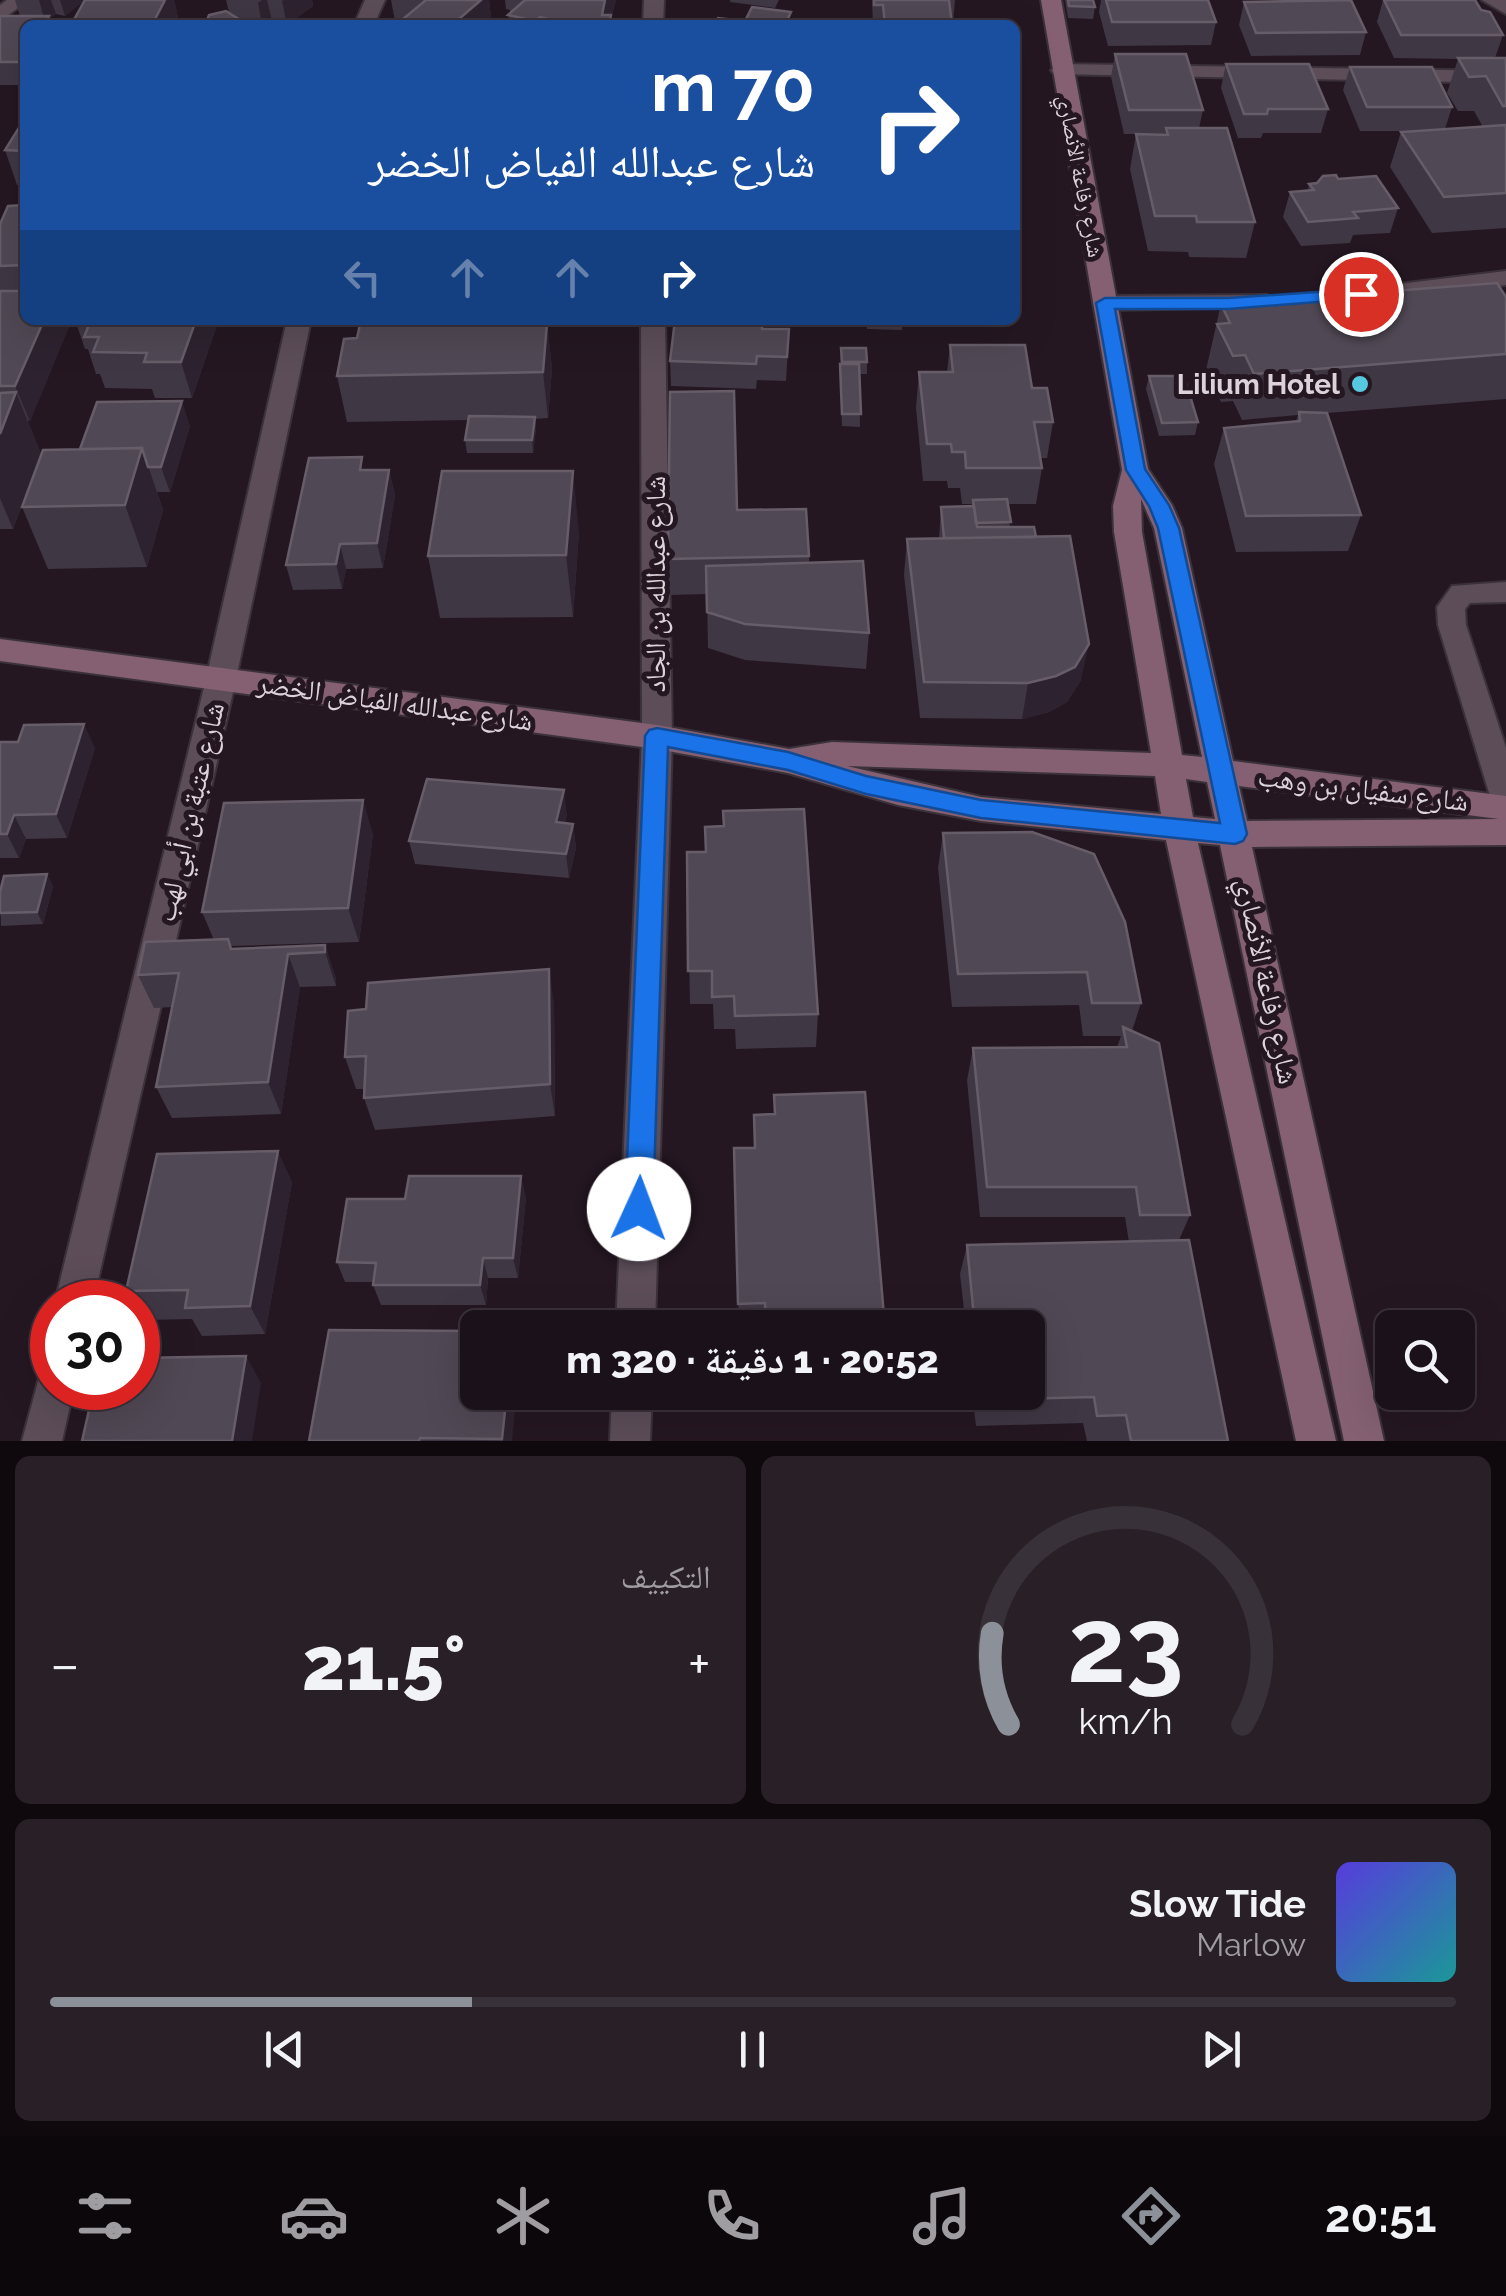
<!DOCTYPE html>
<html lang="ar">
<head>
<meta charset="utf-8">
<style>
  body { margin:0; font-family:Raleway,"Noto Naskh Arabic",sans-serif; background:#281f27; color:#f1f3f6; direction:rtl; height:100vh; display:flex; flex-direction:column; font-size:38px; white-space:nowrap }
  * { box-sizing:border-box; margin:0 }
  p { font-size:32px; color:#a09da2 }
  .icon { flex:none; width:55px; height:55px; fill:none; stroke:currentColor; stroke-width:2; stroke-linecap:round; stroke-linejoin:round }
  .map { position:relative; height:1441px; overflow:hidden; direction:ltr }
  .side { display:flex; flex-direction:column; gap:15px; padding:15px; background:#0f090e; flex:1 }
  .side>* { flex:none }
  .top-card { position:absolute; left:20px; top:20px; width:1000px; height:305px; border-radius:15px; box-shadow:0 10px 40px #0002,0 0 0 2px #393139; direction:rtl; background:#1a4fa0; color:#fff; overflow:hidden }
  .buttons { position:absolute; left:1375px; top:1310px; display:grid; gap:20px }
  .buttons a { display:grid; place-items:center; width:100px; height:100px; border-radius:15px; background:#1b111a; box-shadow:0 10px 40px #0002,0 0 0 2px #393139; font-size:50px }
  .speed { position:absolute; left:30px; top:1280px; display:flex; gap:20px; font-size:50px; font-weight:700; text-align:center }
  .speed>* { display:grid; place-content:center; width:130px; height:130px; border-radius:50%; background:#1b111a; box-shadow:0 10px 40px #0002,0 0 0 2px #393139; line-height:1 }
  .speed .limit { border:15px solid #d22; background:#fff; color:#111 }
  .pin { position:absolute; display:grid; place-items:center; width:85px; height:85px; color:#fff; margin:-42px; border:5px solid #fff; border-radius:50%; box-shadow:0 2px 10px #0007 }
  .me { position:absolute; width:110px; margin:-55px; rotate:2deg; stroke-linejoin:round; filter:drop-shadow(0 0 8px #0008) }
  .turn { display:flex; align-items:center; gap:35px; height:210px; padding:0 40px; font-size:45px }
  .turn .icon { width:130px; height:130px; stroke-width:2.5 }
  .turn b { display:block; font-size:70px; line-height:85px }
  .lanes { display:flex; align-items:center; height:95px; padding:0 40px; background:#0003; justify-content:center; gap:50px; direction:ltr }
  .lanes .off { opacity:.35 }
  .big { font-size:75px; font-weight:800; line-height:1.1 }
  .side .widget { flex:1; display:flex; flex-direction:column; justify-content:center; gap:15px; min-width:0; padding:0 35px; border-radius:15px; background:#281f27 }
  .side .dial { align-items:center; gap:0 }
  .dial svg { height:260px; overflow:visible; fill:none; stroke:#393139; stroke-width:7; stroke-linecap:round; text-anchor:middle }
  .dial text { fill:#f1f3f6; stroke:none }
  .song { display:flex; align-items:center; gap:30px }
  .cover { width:120px; height:120px; border-radius:15px; background:linear-gradient(135deg,hsl(250 70% 55%),hsl(180 70% 35%)) }
  .played { height:10px; border-radius:5px; background:linear-gradient(90deg,#8c9099 30%,#393139 30%) }
  .keys { display:flex; justify-content:space-around; direction:ltr }
  .heat { display:flex; justify-content:space-between; align-items:center; font-size:55px; direction:ltr }
  .side .tiles { flex:1; display:grid; gap:15px; grid-template-columns:1fr 1fr }
  .widget:last-child { grid-column:span 2 }
  .trip { position:absolute; left:460px; top:1310px; width:585px; height:100px; border-radius:15px; background:#1b111a; box-shadow:0 10px 40px #0002,0 0 0 2px #393139; font-weight:800; line-height:100px; text-align:center; direction:rtl }
  .tabs { display:flex; height:160px; justify-content:space-around; align-items:center; background:#0b070a; color:#a09da2 }
  .tabs .icon { width:70px; height:70px }
  .tabs .current { color:#8c9099 }
  .tabs b { font-size:45px; color:#f1f3f6 }
  .map>svg:first-child { display:block }
  .lines { fill:none; stroke-linecap:round; stroke-linejoin:round }
  .street-casing { stroke:#3b3239; stroke-width:4 }
  .secondary-casing { stroke:#3b3239; stroke-width:4 }
  .street { fill:#5c4d59; fill-rule:evenodd }
  .secondary { fill:#846072; fill-rule:evenodd }
  .wall { fill:#3f3744 }
  .shaded-wall { fill:#2d2330 }
  .building { fill:#504854; stroke:#665d69; stroke-width:2.5 }
  .route { fill:#1a73e8; stroke:#114b97; stroke-width:2.5 }
  .poi-dot { fill:#56c9e0; stroke:#241722; stroke-width:4 }
  .labels { text-anchor:middle; dominant-baseline:central; stroke-width:10; stroke-linejoin:round; paint-order:stroke }
  .far-street-label { font-size:22px; fill:#dcd3da; stroke:#241722 }
  .poi-label { font-size:28px; font-weight:bold; fill:#dcd3da; stroke:#241722; text-anchor:end }
  .street-label { font-size:28px; fill:#dcd3da; stroke:#241722 }
</style>
</head>
<body>
<div class="map">
<svg width="1506" height="1441" viewBox="0 0 1506 1441">
  <rect width="100%" height="100%" fill="#241722"/>
  <g class="lines">
    <defs>
      <path id="street" d="M7,0H29L0,21V5Z
        M365,0H385L374,25H354Z
        M644,0H664L663,25H643Z
        M1482,0H1506V14Z
        M1061,64L1506,71V83L1054,74L1051,70Z
        M1506,271V285L1333,306L1321,299L1333,292Z
        M1267,295L1279,302L1275,307L1105,310L1093,303L1105,296Z
        M287,320H311L236,679L93,1302H55L206,679Z
        M641,320H665L672,737L655,1328H616L642,737Z
        M1506,582V602L1470,603L1465,609L1466,625L1506,748V808L1495,805L1490,796L1438,625L1437,607L1452,586Z
        M52,1369V1388H74L62,1441H22L40,1374Z
        M612,1392H652L650,1441H610Z"/>
      <path id="secondary" d="M1041,0H1061L1148,469L1172,505L1182,528L1233,761L1506,796V845L1252,847L1384,1441H1344L1220,845L1198,843L1336,1441H1296L1166,840L981,821L898,805L788,773L657,749L0,661V639L657,725L789,749L832,742L1151,753L1114,532L1113,506L1122,470ZM1141,499L1154,528L1202,757L1182,755L1142,532ZM847,766L1155,776L1161,814L981,797ZM1186,779L1207,782L1215,819L1193,817ZM1239,786L1499,819L1247,821Z"/>
    </defs>
    <use href="#street" class="street-casing"/>
    <use href="#secondary" class="secondary-casing"/>
    <use href="#street" class="street"/>
    <use href="#secondary" class="secondary"/>
  </g>
  <path class="wall" d="M15,0H174L179,22L85,0L65,16L56,14L50,18L25,25V85H0V16H20Z
    M226,0H312L313,6L287,25L272,20L265,25H257L242,21L229,12Z
    M391,0H489L492,25H404V23L395,21Z
    M505,0H616L611,18L612,25H510L508,15L510,13V10L506,9Z
    M730,0H779L775,8L730,2Z
    M872,0H955L953,22H952V25H873Z
    M1065,0H1093L1095,7L1093,19L1068,18Z
    M1101,0H1208L1216,22L1211,45L1108,46L1099,12Z
    M1383,0H1475L1481,10L1503,35L1495,58H1506V228L1432,233L1390,167L1401,132L1416,131H1360L1343,90L1350,67L1452,107L1445,129L1483,127L1474,111H1458L1447,93L1458,59L1394,58L1377,22Z
    M1244,2L1366,32L1360,55L1251,56L1239,25Z
    M1115,54L1203,110L1199,128L1255,222L1246,258L1189,257L1188,252L1148,251L1130,169L1136,134H1165H1124L1111,77Z
    M1226,64L1328,109L1321,133H1263L1261,138H1238L1221,88Z
    M25,118V186L17,185L5,150Z
    M1338,179L1398,208L1390,233L1353,235L1350,243L1301,246L1283,217L1290,192L1308,191L1309,184Z
    M25,205V290L0,291V224Z
    M0,291L69,327L28,422L41,454L13,529H0Z
    M1506,297V399L1327,413L1361,515L1348,551L1236,552L1214,464L1224,428L1296,421L1298,415L1242,420L1233,401L1221,402L1206,370L1221,304Z
    M75,320H217L218,322L192,398H155L152,389L105,388L100,374H96L88,349H85Z
    M361,320H497L496,324L547,323L552,369L548,418L535,419L536,429L533,453H467L465,440L468,420L347,422L337,376L357,338Z
    M675,320H809L808,327L762,324V329H789L786,381L757,380L756,389L671,386L670,361Z
    M867,320H917L903,321L902,330L867,329Z
    M950,345L1053,422L1047,458H1040L1042,468L1036,504H1007L1010,527L1036,537L1081,680L1067,702L1049,712L1022,719L920,718L904,575L907,539H939L941,507L972,506V504H962L960,488H948L947,481H923L916,408L919,372H947Z
    M841,348L867,362V374H859L860,427L842,426L840,376Z
    M1149,376L1198,422L1195,435L1159,436L1146,389Z
    M190,426L170,492H157L163,510L147,567L48,569L22,507L80,449Z
    M365,470H389L395,495L383,568L346,569L342,589L293,590L286,565Z
    M737,510L809,556V563L869,633L866,669L745,660L708,648L707,594L670,595L668,559Z
    M579,532L573,617L440,618L428,556Z
    M0,742L95,748L67,838L26,839L19,858H0Z
    M567,814L565,823L573,824L576,848L569,878L415,864L409,841Z
    M943,833L1141,1003L1132,1031L1190,1215L1179,1240L1228,1441H1087L1083,1423L976,1426L972,1392H1028V1328H966L960,1274L967,1245L1129,1242L1125,1217H980L967,1080L973,1048L1117,1047L1121,1036H1083L1079,1005L952,1007L938,868Z
    M373,834L359,942L231,946L232,949L325,945L336,979V986L300,987L281,1114L172,1118L156,1087L172,1007L154,1008L138,975L214,940L202,912Z
    M687,852L818,1014L816,1047L736,1049L735,1029H714L713,1004H690Z
    M53,886L43,924L1,926L0,892Z
    M554,1003L555,1116L375,1130L364,1098L365,1089H356L345,1057Z
    M774,1095L885,1328H739L734,1148H754V1115L774,1114Z
    M292,1182L265,1334L202,1336L192,1319L144,1320L138,1309V1302H133L126,1291Z
    M526,1197L518,1278H488L486,1305H381L373,1285V1282H345L337,1262L405,1199Z
    M329,1330L512,1441H309Z"/>
  <path class="shaded-wall" d="M39,0H51L56,14L50,18L52,25H44L45,21Z
    M60,0H86L65,16Z
    M165,0H174L179,22L178,25H152Z
    M262,0H267L272,20L265,25H262L258,3Z
    M284,0H312L313,6L287,25L282,1Z
    M481,0H489L492,25H452Z
    M605,0H616L611,18L612,25H602V15Z
    M44,320H66L69,327L30,422L15,386Z
    M196,320H217L218,322L192,398L181,362Z
    M485,320H497L491,370L485,324Z
    M547,323L552,369L548,418L543,372Z
    M16,392L41,454L13,529L0,498V434Z
    M182,401L190,426L170,492L161,467Z
    M535,417L536,429L533,453L532,440Z
    M142,448L163,510L147,567L125,505Z
    M389,470L395,495L383,568L377,543Z
    M573,471L579,532L573,617L566,555Z
    M340,544L346,569L342,589L336,564Z
    M1089,644L1081,680L1067,702L1049,712L1022,719L1028,683Z
    M84,724L95,748L67,838L56,814Z
    M564,790L567,814L559,846L556,822Z
    M363,800L373,834L359,942L348,908Z
    M14,815L26,839L19,858L7,834Z
    M573,824L576,848L569,878L566,854Z
    M47,874L53,886L43,924L37,912Z
    M325,945L336,979V986L325,952Z
    M288,954L300,987L281,1114L268,1082Z
    M549,969L554,1003L555,1116L550,1084Z
    M278,1151L292,1182L265,1334L250,1306Z
    M521,1176L526,1197L518,1278L513,1258Z
    M483,1258L488,1278L486,1305L480,1285Z
    M246,1356L261,1383L252,1441H232Z
    M507,1392H517L512,1441H503L502,1439Z"/>
  <path class="building" d="M85,0H165L152,25H71Z
    M426,0H481L452,25H415L418,22L403,19Z
    M525,0H605L602,15H611L609,25H552L556,21L540,17L535,21L508,15Z
    M874,0H949L952,25H885L883,5H874Z
    M1068,0H1093L1095,7L1069,6Z
    M1106,0H1208L1216,22H1112Z
    M1351,0L1366,32L1256,33L1244,2Z
    M1384,0H1475L1481,10L1490,12L1503,35H1401Z
    M752,7L791,12L785,25H715L718,18L745,21Z
    M226,11L248,25H205L209,15Z
    M0,16H49L44,25H25V58L23,62H0Z
    M1115,54H1186L1203,110H1129Z
    M1458,58H1506V106H1503L1486,76L1469,77Z
    M1226,64H1309L1328,109H1268L1267,114H1244Z
    M1350,67H1432L1452,107H1367Z
    M25,118V151L5,150Z
    M1506,125V193L1444,197L1401,132Z
    M1166,128H1227L1255,222H1197L1196,216H1155L1136,134L1168,135Z
    M1336,175L1338,179L1376,176L1398,208L1353,212L1358,218L1308,222L1290,192L1314,190L1309,184L1317,183L1323,176Z
    M25,205V265L0,266V224L8,206Z
    M1497,283L1506,297V354L1254,374L1245,355L1233,356L1217,324L1230,323L1221,304Z
    M0,291H25V320H44L15,386H0Z
    M91,320H196L181,362H144L147,353L93,352L99,337H84Z
    M361,320H485V324L547,323L543,372L337,376L344,339L357,338Z
    M675,320H762V329H789L787,357L757,356L756,364L670,361Z
    M950,345H1025L1032,388H1047L1053,422H1034L1042,468H966L965,452H952L951,444H927L919,372H953Z
    M841,348H866L867,362H842Z
    M840,364H859L861,414H842Z
    M1149,376H1184L1198,422L1162,423Z
    M734,391L737,510L806,509L809,556L668,559L670,392Z
    M16,392L0,434V393Z
    M182,401L161,467H148L142,448L80,449L97,402Z
    M1299,412L1327,413L1361,515L1246,516L1224,428L1300,421Z
    M469,416L535,417L532,440H465Z
    M142,448L125,505L22,507L43,450Z
    M362,457L360,470H389L377,543L340,544L336,564L286,565L309,458Z
    M442,471H573L566,555L428,556Z
    M1007,499L1011,522L976,523L973,500Z
    M974,506L977,527H1034L1036,537L944,538L941,507Z
    M1070,536L1089,644L1075,667L1056,676L1028,683L924,682L907,539Z
    M863,561L869,633L745,624L707,612L706,566Z
    M84,724L56,814L14,815L7,834H0V742H18L24,725Z
    M427,779L564,790L556,822L573,824L566,854L409,841Z
    M363,800L348,908L202,912L224,803Z
    M804,809L818,1014L735,1016L734,996L712,997V971H688L687,852H706L705,827L724,826L723,811Z
    M1032,832L1094,854L1125,922L1141,1003H1092L1087,972L958,974L943,833Z
    M47,874L37,912L0,913V892L4,876Z
    M228,939L231,949L325,945V952L288,954L268,1082L156,1087L179,973L138,975L145,942Z
    M549,969L550,1084L364,1098L366,1056L345,1057L348,1011L366,1009L368,983Z
    M1123,1027L1159,1043L1190,1215H1140L1136,1187H987L973,1048L1127,1047Z
    M865,1092L885,1328H766L765,1303L738,1304L734,1148H755L754,1115L775,1114L774,1095Z
    M278,1151L250,1306L185,1308L188,1290L126,1291L157,1154Z
    M409,1176H521L513,1258H483L480,1285H373L376,1263L337,1262L347,1199H405Z
    M1189,1240L1228,1441H1131L1126,1415L1097,1416L1094,1397L983,1400L982,1392H1028V1328H975L967,1245Z
    M329,1330L478,1331V1392H507L502,1439L420,1438L419,1441H309Z
    M246,1356L232,1441H82L94,1388H138V1358Z"/>
  <path class="route" d="M1361,289L1370,294L1368,298L1228,309H1115L1145,469L1169,505L1179,528L1247,834L1243,841L1235,844L981,818L866,794L788,770L668,747L653,1209L649,1219L639,1222L629,1219L625,1209L645,736L649,730L657,728L788,752L866,776L981,800L1220,823L1158,528L1149,506L1126,470L1096,303L1105,298H1228Z"/>
  <circle class="poi-dot" cx="1360" cy="384" r="10"/>
  <g class="labels">
    <g class="far-street-label">
      <text transform="translate(1081 176) rotate(79)">شارع رفاعة الأنصاري</text>
    </g>
    <g class="poi-label">
      <text x="1340" y="384">Lilium Hotel</text>
    </g>
    <g class="street-label">
      <text transform="translate(655 584) rotate(-90)">شارع عبدالله بن الجاد</text>
      <text transform="translate(395 702) rotate(8)">شارع عبدالله الفياض الخضر</text>
      <text transform="translate(1363 789) rotate(7)">شارع سفيان بن وهب</text>
      <text transform="translate(190 812) rotate(-77)">شارع عتبة بن أبي لهب</text>
      <text transform="translate(1267 981) rotate(78)">شارع رفاعة الأنصاري</text>
    </g>
  </g>
</svg>
<div class="buttons">
<a><svg class="icon" aria-label="search" viewBox="0 0 24 24"><circle cx="10" cy="10" r="6"/><path d="M15 15l6 6"/></svg></a>
</div>
<div class="speed"><div class="limit">30</div></div>
<div class="pin" style="left:1361px;top:294px;background:#d93025"><svg class="icon" aria-label="arrive" viewBox="0 0 24 24"><path d="M6 21V4h12l-3 4 3 4H6"/></svg></div>
<svg class="me" style="left:639px;top:1209px" viewBox="-20 -20 40 40"><circle r="19" fill="#fff"/><path d="M0-13L10 11 0 6-10 11z" fill="#1a73e8"/></svg>
<div class="trip">20:52 · 1 دقيقة · 320 m</div>
<div class="top-card">
<div class="turn"><svg class="icon" aria-label="right" viewBox="0 0 24 24"><path d="M7 20v-9h11M14 6l5 5-5 5"/></svg><div><b>70 m</b>شارع عبدالله الفياض الخضر</div></div>
<div class="lanes"><svg class="icon off" aria-label="left" viewBox="0 0 24 24"><path d="M17 20v-9H6M10 6l-5 5 5 5"/></svg><svg class="icon off" aria-label="ahead" viewBox="0 0 24 24"><path d="M12 20V5M6 11l6-6 6 6"/></svg><svg class="icon off" aria-label="ahead" viewBox="0 0 24 24"><path d="M12 20V5M6 11l6-6 6 6"/></svg><svg class="icon" aria-label="right" viewBox="0 0 24 24"><path d="M7 20v-9h11M14 6l5 5-5 5"/></svg></div>
</div>
</div>
<section class="side">
<div class="tiles">
<div class="widget dial"><svg viewBox="0 0 100 80">
<path d="M14 69A42 42 0 1 1 86 69"/>
<path d="M14 69A42 42 0 0 1 9 41" stroke="#8c9099"/>
<text x="50" y="56" font-size="32" font-weight="700">23</text>
<text x="50" y="72" font-size="11">km/h</text>
</svg></div>
<div class="widget"><p>التكييف</p>
<div class="heat"><a>−</a><b class="big">21.5°</b><a>+</a></div>
</div>
<div class="widget">
<div class="song"><i class="cover"></i><div><b>Slow Tide</b><p>Marlow</p></div></div>
<div class="played"></div>
<div class="keys"><svg class="icon" aria-label="previous" viewBox="0 0 24 24"><path d="M18 5L8 12l10 7zM5 5v14"/></svg><svg class="icon" aria-label="pause" viewBox="0 0 24 24"><path d="M8 5v14M16 5v14"/></svg><svg class="icon" aria-label="next" viewBox="0 0 24 24"><path d="M6 5l10 7-10 7zM19 5v14"/></svg></div>
</div>
</div>
</section>
<nav class="tabs">
<b>20:51</b>
<svg class="icon current" aria-label="directions" viewBox="0 0 24 24"><path d="M12 3l9 9-9 9-9-9zM9 14v-3h6M13 9l2 2-2 2"/></svg>
<svg class="icon" aria-label="music" viewBox="0 0 24 24"><path d="M9 18V5l10-2v13"/><circle cx="6" cy="18" r="3"/><circle cx="16" cy="16" r="3"/></svg>
<svg class="icon" aria-label="phone" viewBox="0 0 24 24"><path d="M5 4h4l2 5-3 2q2 4 5 5l2-3 5 2v4C11 20 4 13 5 4z"/></svg>
<svg class="icon" aria-label="climate" viewBox="0 0 24 24"><path d="M12 3v18M4 7l16 10M4 17L20 7"/></svg>
<svg class="icon" aria-label="car" viewBox="0 0 24 24"><path d="M5 17H2v-5l4-1 3-4h7l3 4 3 1v5h-3M9 17h6M6 11h13"/><circle cx="7" cy="17" r="2"/><circle cx="17" cy="17" r="2"/></svg>
<svg class="icon" aria-label="filters" viewBox="0 0 24 24"><path d="M4 7h16M4 17h16"/><circle cx="9" cy="7" r="2"/><circle cx="15" cy="17" r="2"/></svg>
</nav>
</body>
</html>
